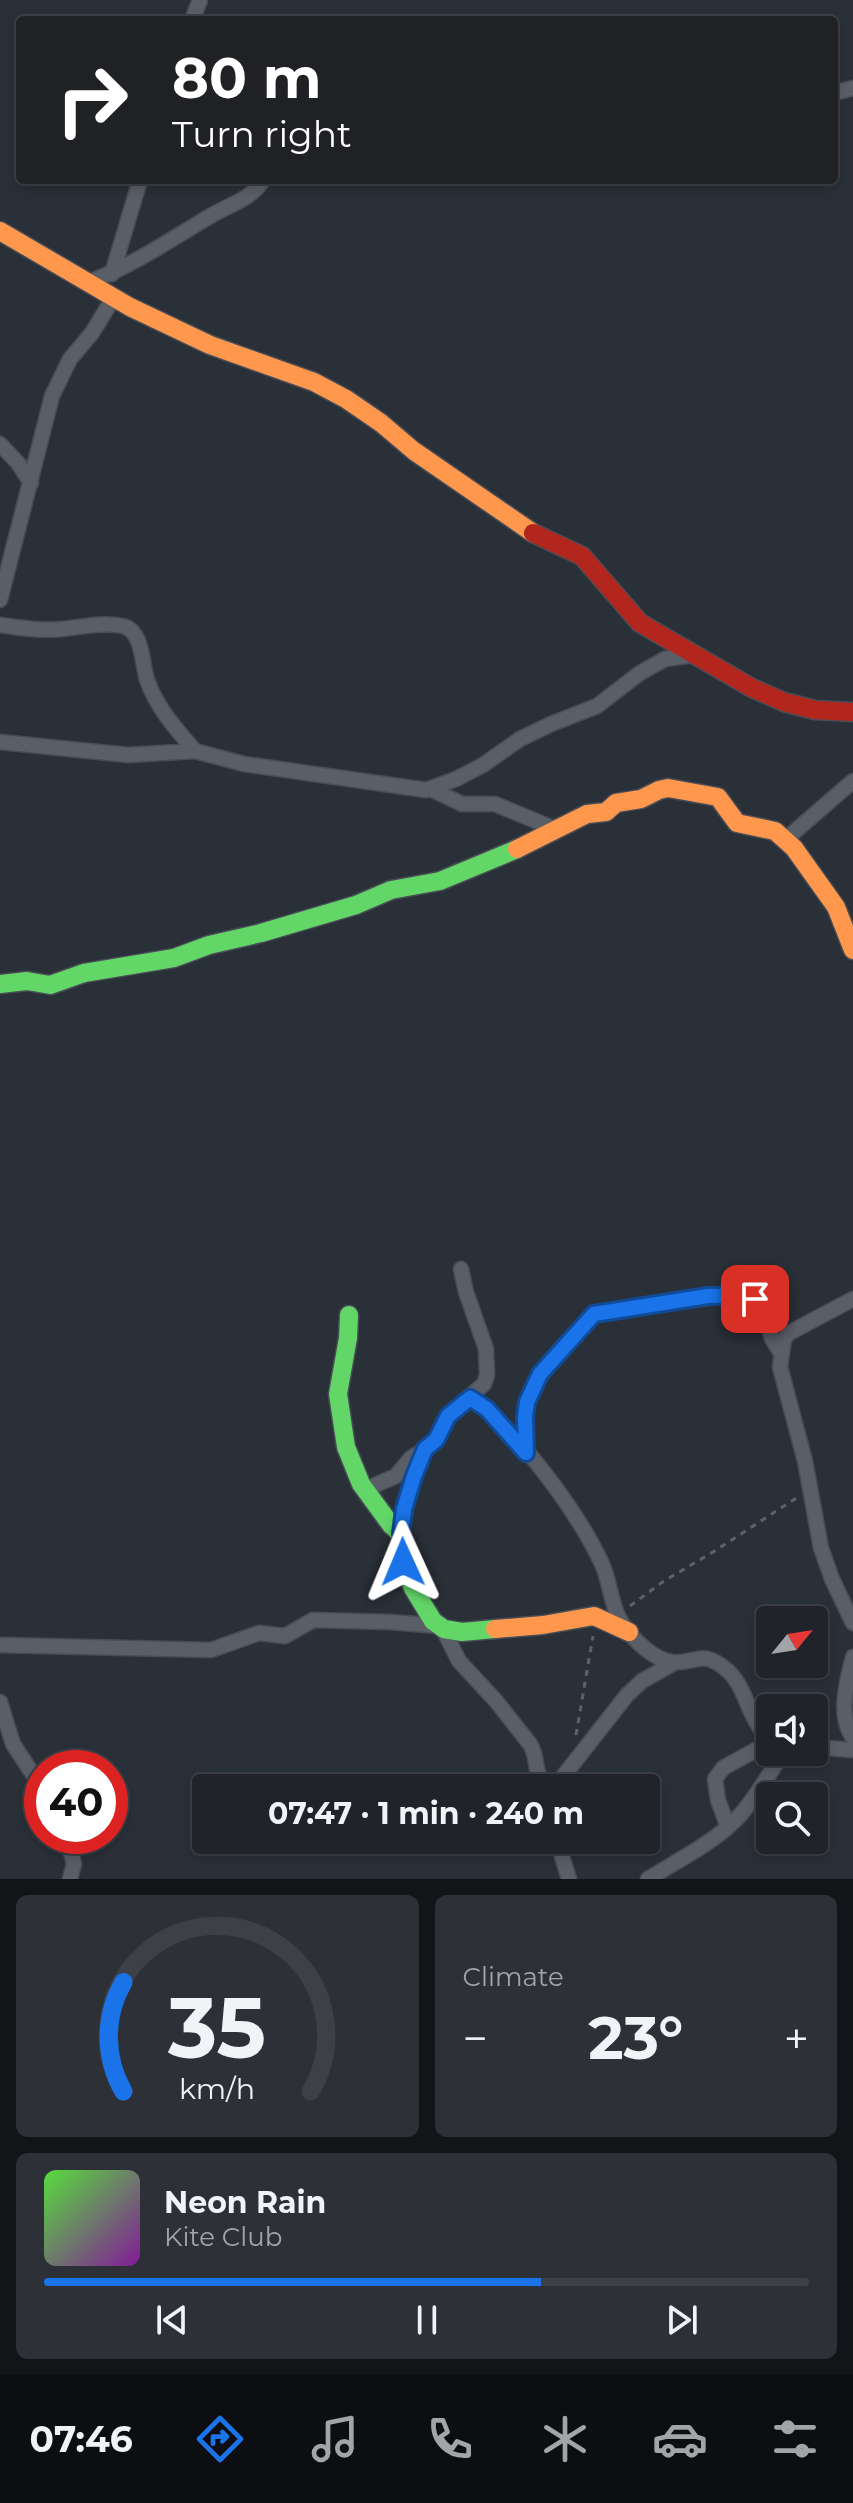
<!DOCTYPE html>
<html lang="en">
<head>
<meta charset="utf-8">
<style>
  body { margin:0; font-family:Montserrat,sans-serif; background:#2d3036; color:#f1f3f6; height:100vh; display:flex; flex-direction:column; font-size:30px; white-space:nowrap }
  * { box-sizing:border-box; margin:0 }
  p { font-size:26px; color:#a2a4a8 }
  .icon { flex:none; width:44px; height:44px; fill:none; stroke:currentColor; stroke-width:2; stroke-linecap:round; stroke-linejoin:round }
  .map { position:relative; height:1879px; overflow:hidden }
  .drawer { display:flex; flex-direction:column; gap:16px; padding:16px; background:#121417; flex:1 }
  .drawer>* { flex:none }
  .hud { position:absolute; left:16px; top:16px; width:822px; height:168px; border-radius:8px; box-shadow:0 4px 12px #0003,0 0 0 2px #3d4147; background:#202124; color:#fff; overflow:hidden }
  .needle { width:52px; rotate:60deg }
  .tools { position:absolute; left:756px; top:1606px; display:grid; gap:16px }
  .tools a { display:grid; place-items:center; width:72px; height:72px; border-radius:8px; background:#20242a; box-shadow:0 4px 12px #0003,0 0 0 2px #3d4147; font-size:40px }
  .speed { position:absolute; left:24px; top:1750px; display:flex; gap:16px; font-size:40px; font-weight:700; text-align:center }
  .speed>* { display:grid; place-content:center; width:104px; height:104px; border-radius:50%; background:#20242a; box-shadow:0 4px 12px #0003,0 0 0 2px #3d4147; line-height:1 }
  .speed .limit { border:12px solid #d22; background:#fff; color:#111 }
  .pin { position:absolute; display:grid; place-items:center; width:68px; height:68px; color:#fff; margin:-34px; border-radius:16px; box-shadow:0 4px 12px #0006 }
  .me { position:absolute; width:88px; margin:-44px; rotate:359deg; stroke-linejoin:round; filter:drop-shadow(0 0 6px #0008) }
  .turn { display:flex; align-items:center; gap:28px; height:168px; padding:0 24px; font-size:36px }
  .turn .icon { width:104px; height:104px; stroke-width:2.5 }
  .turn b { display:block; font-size:56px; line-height:68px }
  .big { font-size:60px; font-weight:700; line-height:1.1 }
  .drawer .card { flex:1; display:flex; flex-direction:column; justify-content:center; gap:12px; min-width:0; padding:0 28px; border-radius:12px; background:#2d3036 }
  .drawer .dial { align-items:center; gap:0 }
  .dial svg { height:208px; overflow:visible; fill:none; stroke:#3d4147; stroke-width:7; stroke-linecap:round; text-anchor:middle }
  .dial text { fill:#f1f3f6; stroke:none }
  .song { display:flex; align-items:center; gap:24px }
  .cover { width:96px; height:96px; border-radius:12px; background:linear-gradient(135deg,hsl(110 70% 55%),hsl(290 70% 35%)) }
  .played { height:8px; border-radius:4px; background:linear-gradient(90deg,#1a73e8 65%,#3d4147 65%) }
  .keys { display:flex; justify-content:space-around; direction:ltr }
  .heat { display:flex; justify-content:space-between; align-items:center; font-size:44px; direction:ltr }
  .drawer .tiles { flex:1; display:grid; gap:16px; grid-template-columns:1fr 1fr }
  .card:last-child { grid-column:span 2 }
  .trip { position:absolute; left:192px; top:1774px; width:468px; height:80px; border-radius:8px; background:#20242a; box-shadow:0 4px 12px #0003,0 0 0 2px #3d4147; font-weight:700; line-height:80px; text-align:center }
  .tab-bar { display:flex; height:128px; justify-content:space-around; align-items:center; background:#0d0e11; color:#a2a4a8 }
  .tab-bar .icon { width:56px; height:56px }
  .tab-bar .active { color:#1a73e8 }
  .tab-bar b { font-size:36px; color:#f1f3f6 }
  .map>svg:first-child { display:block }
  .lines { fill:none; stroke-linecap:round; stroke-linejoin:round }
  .street-casing { stroke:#484c55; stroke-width:17 }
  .fast-casing { stroke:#484c55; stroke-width:21 }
  .slow-casing { stroke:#484c55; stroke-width:21 }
  .jam-casing { stroke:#484c55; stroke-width:21 }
  .path { stroke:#5c6268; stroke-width:3; stroke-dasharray:6 6; stroke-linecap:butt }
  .street { stroke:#5a5e66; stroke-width:14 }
  .fast { stroke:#63d668; stroke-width:18 }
  .slow { stroke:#ff974d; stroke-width:18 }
  .jam { stroke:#b3261e; stroke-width:18 }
  .route-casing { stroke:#114b97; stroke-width:20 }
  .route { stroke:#1a73e8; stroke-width:14 }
</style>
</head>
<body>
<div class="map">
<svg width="853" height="1879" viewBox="0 0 853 1879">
  <rect width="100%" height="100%" fill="#2a3038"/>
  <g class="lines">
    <defs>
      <path id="street" d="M192,20L200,0
        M834,93L853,88
        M112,274L140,180
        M89,282C131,266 169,241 207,218C227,205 250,201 263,180
        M0,444L18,463L31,483
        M0,600L52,396L70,359L92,333L114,297
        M0,625C21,628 41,631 62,629C81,627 103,622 123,626C143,631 142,664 147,680C157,708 176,729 195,751
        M0,742L128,755L195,751L244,764L426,790L456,779L483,765L520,739L551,724L597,706L640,673L665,659L693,655
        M431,789L462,804H495L555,829
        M786,839L853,781
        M853,1299L789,1333L784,1339L780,1367L805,1461L821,1548L832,1579L853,1623
        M470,1398C516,1427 579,1514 602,1564C611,1584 611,1609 624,1626C634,1640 654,1660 672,1662C695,1665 701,1647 728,1671C747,1688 750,1726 770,1737
        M526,1453L525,1417L527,1402L540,1374L589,1318L600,1312L728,1295H747L762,1303L772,1339L781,1353
        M366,1489L396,1476L411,1458L430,1446L440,1434L451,1413L484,1384L487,1375L486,1349L466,1292L461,1269
        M401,1534C405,1504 413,1478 425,1450
        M442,1627L459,1661L496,1701L530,1744C540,1761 531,1772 549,1788
        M0,1645L211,1650L259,1633L285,1636L313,1620L390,1622L439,1626
        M853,1657C847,1682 837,1715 853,1738
        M0,1702L13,1744L42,1788
        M814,1747L853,1750
        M554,1788L627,1695L642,1681L674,1663
        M728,1827L718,1800L715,1779L723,1768L770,1742
        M67,1836L74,1864L70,1879
        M557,1840L569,1879
        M648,1879C680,1859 716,1842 741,1814C757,1796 770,1772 784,1752"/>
      <path id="fast" d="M0,984L27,981L50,985L84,973L174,958L209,945L261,933L356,905L391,890L440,881L517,849
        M349,1315L348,1338L338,1394L346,1447L361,1484L391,1525L401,1534L404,1542V1566L413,1588L433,1621L444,1629L462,1632L495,1629"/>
      <path id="slow" d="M0,231L130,307L210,345L314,382L346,399L381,423L414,451L533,533
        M517,849L587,814L606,812L616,803L641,799L659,790L668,788L718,797L737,823L775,831L794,848L836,907L853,950
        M495,1629L543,1625L594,1616L629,1632"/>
      <path id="jam" d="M533,533L582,556L640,623L752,688L784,702L815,710L853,712"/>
    </defs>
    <use href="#street" class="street-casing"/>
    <use href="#fast" class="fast-casing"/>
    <use href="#slow" class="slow-casing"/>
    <use href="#jam" class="jam-casing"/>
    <path class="path" d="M630,1606L664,1581L713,1552L798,1497
      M576,1735L593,1636"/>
    <use href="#street" class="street"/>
    <use href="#fast" class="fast"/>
    <use href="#slow" class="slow"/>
    <use href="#jam" class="jam"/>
  </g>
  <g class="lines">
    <defs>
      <path id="route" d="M403,1562L404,1542L401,1534L404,1509L414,1476L425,1449L436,1440L448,1416L470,1398L487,1409L526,1453L525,1417L527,1402L540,1374L594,1314L708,1296L747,1295L755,1299"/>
    </defs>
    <use href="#route" class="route-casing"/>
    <use href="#route" class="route"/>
  </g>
</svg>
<div class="tools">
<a><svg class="needle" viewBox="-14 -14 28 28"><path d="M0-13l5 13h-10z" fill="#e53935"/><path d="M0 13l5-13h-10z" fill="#a2a4a8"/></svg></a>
<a><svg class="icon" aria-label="sound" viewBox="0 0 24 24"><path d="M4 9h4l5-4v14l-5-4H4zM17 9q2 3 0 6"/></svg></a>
<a><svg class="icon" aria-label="search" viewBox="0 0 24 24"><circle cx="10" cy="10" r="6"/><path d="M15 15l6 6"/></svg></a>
</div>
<div class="speed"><div class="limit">40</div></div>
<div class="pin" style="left:755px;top:1299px;background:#d93025"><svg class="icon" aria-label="arrive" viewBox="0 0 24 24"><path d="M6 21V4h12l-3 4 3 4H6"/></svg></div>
<svg class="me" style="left:403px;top:1562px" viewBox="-20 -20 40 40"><path d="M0-17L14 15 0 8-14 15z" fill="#1a73e8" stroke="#fff" stroke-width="4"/></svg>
<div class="trip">07:47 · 1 min · 240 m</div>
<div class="hud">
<div class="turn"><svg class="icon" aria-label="right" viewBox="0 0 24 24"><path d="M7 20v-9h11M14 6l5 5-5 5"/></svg><div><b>80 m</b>Turn right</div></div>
</div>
</div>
<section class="drawer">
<div class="tiles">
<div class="card dial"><svg viewBox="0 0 100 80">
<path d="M14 69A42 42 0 1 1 86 69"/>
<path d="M14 69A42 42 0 0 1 14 27" stroke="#1a73e8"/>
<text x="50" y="56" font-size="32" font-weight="700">35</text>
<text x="50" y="72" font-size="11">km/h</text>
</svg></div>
<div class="card"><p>Climate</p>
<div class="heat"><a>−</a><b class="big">23°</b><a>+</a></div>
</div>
<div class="card">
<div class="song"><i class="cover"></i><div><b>Neon Rain</b><p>Kite Club</p></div></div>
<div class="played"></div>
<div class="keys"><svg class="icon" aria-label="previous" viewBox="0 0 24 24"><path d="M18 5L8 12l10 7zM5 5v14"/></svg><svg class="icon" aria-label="pause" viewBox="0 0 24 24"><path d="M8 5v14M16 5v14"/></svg><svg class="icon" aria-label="next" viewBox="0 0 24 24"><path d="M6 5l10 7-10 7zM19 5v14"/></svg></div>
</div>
</div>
</section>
<nav class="tab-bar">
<b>07:46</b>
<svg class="icon active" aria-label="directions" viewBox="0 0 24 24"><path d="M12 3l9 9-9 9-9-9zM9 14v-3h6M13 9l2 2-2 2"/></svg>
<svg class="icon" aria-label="music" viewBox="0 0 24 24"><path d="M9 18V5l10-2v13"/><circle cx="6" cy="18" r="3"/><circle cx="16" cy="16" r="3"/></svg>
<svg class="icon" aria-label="phone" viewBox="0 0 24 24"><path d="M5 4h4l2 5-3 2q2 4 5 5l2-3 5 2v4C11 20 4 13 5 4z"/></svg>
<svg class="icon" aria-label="climate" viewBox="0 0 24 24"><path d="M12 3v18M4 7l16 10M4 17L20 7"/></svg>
<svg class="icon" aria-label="car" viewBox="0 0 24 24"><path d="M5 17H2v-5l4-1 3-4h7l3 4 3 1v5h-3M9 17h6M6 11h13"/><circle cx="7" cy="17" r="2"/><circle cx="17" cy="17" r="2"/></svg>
<svg class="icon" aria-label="filters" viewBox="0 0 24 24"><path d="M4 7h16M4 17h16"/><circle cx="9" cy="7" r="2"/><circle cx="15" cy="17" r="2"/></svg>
</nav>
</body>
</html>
